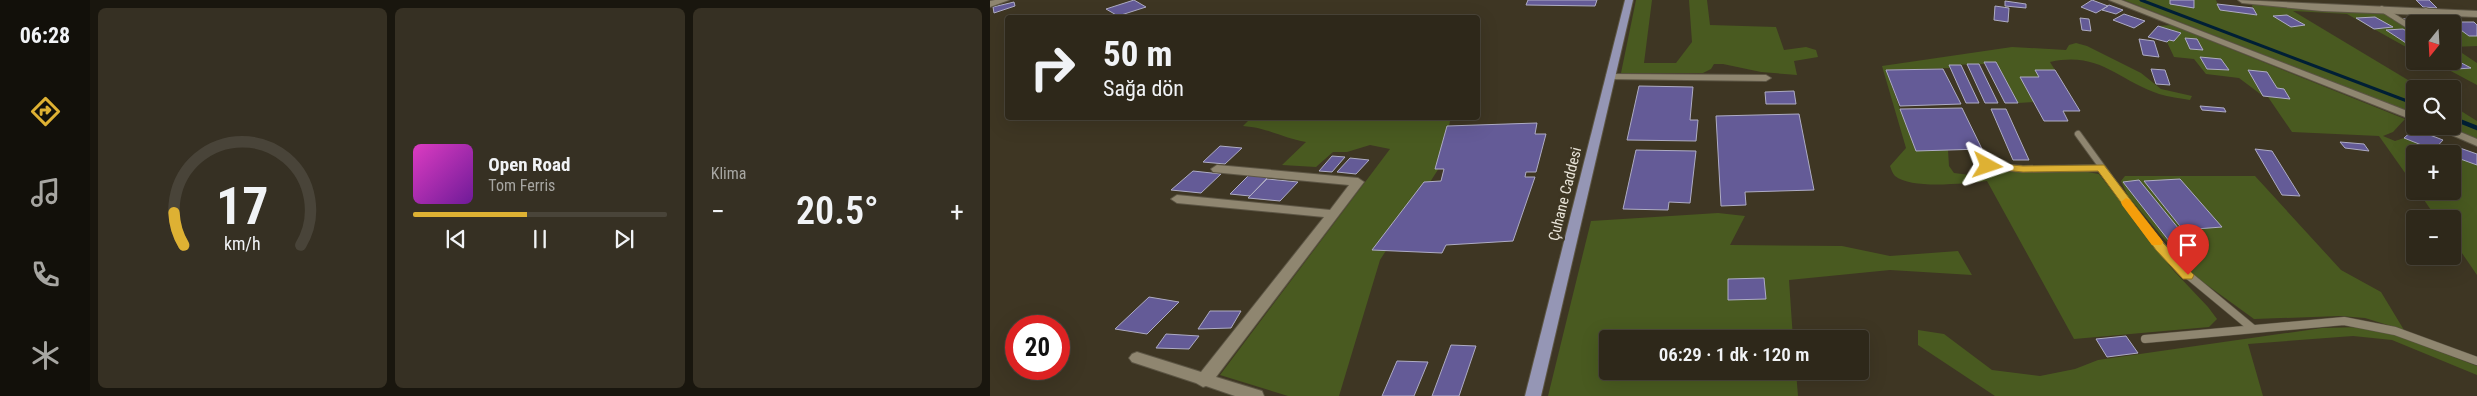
<!DOCTYPE html>
<html lang="tr">
<head>
<meta charset="utf-8">
<style>
  body { margin:0; font-family:"Roboto Condensed",sans-serif; background:#363023; color:#f1f3f6; height:100vh; display:flex; flex-direction:column; font-size:19px; white-space:nowrap }
  * { box-sizing:border-box; margin:0 }
  p { font-size:16px; color:#a7a6a2 }
  .icon { flex:none; width:28px; height:28px; fill:none; stroke:currentColor; stroke-width:2; stroke-linecap:round; stroke-linejoin:round }
  .map { position:relative; flex:1; overflow:hidden }
  .sheet { display:flex; flex-direction:column; gap:8px; padding:8px; background:#19160e; width:900px }
  .sheet>* { flex:none }
  .banner { position:absolute; left:15px; top:15px; width:475px; height:105px; border-radius:5px; box-shadow:0 5px 20px #0002,0 0 0 1px #494439; background:#2e281a; color:#f1f3f6; overflow:hidden }
  .needle { width:32px; rotate:198deg }
  .fabs { position:absolute; left:1416px; top:15px; display:grid; gap:10px }
  .fabs a { display:grid; place-items:center; width:55px; height:55px; border-radius:5px; background:#2e281a; box-shadow:0 5px 20px #0002,0 0 0 1px #494439; font-size:25px }
  .speed { position:absolute; left:15px; top:315px; display:flex; gap:10px; font-size:25px; font-weight:700; text-align:center }
  .speed>* { display:grid; place-content:center; width:65px; height:65px; border-radius:50%; background:#2e281a; box-shadow:0 5px 20px #0002,0 0 0 1px #494439; line-height:1 }
  .speed .limit { border:8px solid #d22; background:#fff; color:#111 }
  .pin { position:absolute; display:grid; place-items:center; width:42px; height:42px; color:#fff; margin:-51px -21px; border-radius:50% 50% 50% 0; rotate:-45deg; box-shadow:0 0 5px #0007 }
  .pin .icon { rotate:45deg }
  .me { position:absolute; width:55px; margin:-28px; rotate:95deg; stroke-linejoin:round; filter:drop-shadow(0 0 4px #0008) }
  .turn { display:flex; align-items:center; gap:18px; height:105px; padding:0 15px; font-size:22px }
  .turn .icon { width:65px; height:65px; stroke-width:2.5 }
  .turn b { display:block; font-size:35px; line-height:42px }
  .big { font-size:38px; font-weight:600; line-height:1.1 }
  .sheet .card { flex:1; display:flex; flex-direction:column; justify-content:center; gap:8px; min-width:0; padding:0 18px; border-radius:8px; background:#363023 }
  .sheet .dial { align-items:center; gap:0 }
  .dial svg { height:130px; overflow:visible; fill:none; stroke:#494439; stroke-width:7; stroke-linecap:round; text-anchor:middle }
  .dial text { fill:#f1f3f6; stroke:none }
  .song { display:flex; align-items:center; gap:15px }
  .cover { width:60px; height:60px; border-radius:8px; background:linear-gradient(135deg,hsl(310 70% 55%),hsl(280 70% 35%)) }
  .played { height:5px; border-radius:2px; background:linear-gradient(90deg,#deb133 45%,#494439 45%) }
  .keys { display:flex; justify-content:space-around; direction:ltr }
  .heat { display:flex; justify-content:space-between; align-items:center; font-size:28px; direction:ltr }
  .sheet .tiles { flex:1; display:grid; gap:8px; grid-template-columns:repeat(3,1fr) }
  .trip { position:absolute; left:609px; top:330px; width:270px; height:50px; border-radius:5px; background:#2e281a; box-shadow:0 5px 20px #0002,0 0 0 1px #494439; font-weight:600; line-height:50px; text-align:center }
  main { display:flex; flex:1; min-height:0 }
  .dock { display:flex; flex-direction:column; width:90px; justify-content:space-around; align-items:center; background:#12100a; color:#a7a6a2 }
  .dock .icon { width:35px; height:35px }
  .dock .active { color:#deb133 }
  .dock b { font-size:22px; color:#f1f3f6 }
  .map>svg:first-child { display:block }
  .green { fill:#495a20 }
  .lines { fill:none; stroke-linecap:round; stroke-linejoin:round }
  .stream-far1 { stroke:#001f35; stroke-width:3 }
  .stream { stroke:#001f35; stroke-width:4.5 }
  .building { fill:#645b97; stroke:#aeacc4 }
  .service-far2-casing { stroke:#5c5544; stroke-width:7 }
  .service-far1-casing { stroke:#5c5544; stroke-width:8 }
  .service-casing { stroke:#5c5544; stroke-width:9 }
  .minor-casing { stroke:#5c5544; stroke-width:2 }
  .primary-casing { stroke:#5c5544; stroke-width:2 }
  .service-far2 { stroke:#8f8670; stroke-width:5.5 }
  .service-far1 { stroke:#8f8670; stroke-width:6 }
  .service { stroke:#8f8670; stroke-width:8 }
  .minor { fill:#8f8670; fill-rule:evenodd }
  .primary { fill:#9596b5; fill-rule:evenodd }
  .route { fill:#deb133; stroke:#907321 }
  .slow { fill:#f59e0b }
  .labels { text-anchor:middle; dominant-baseline:central; stroke-width:5; stroke-linejoin:round; paint-order:stroke }
  .street-label { font-size:15px; fill:#e9e4d8; stroke:#3e3623 }
</style>
</head>
<body>
<main>
<nav class="dock">
<b>06:28</b>
<svg class="icon active" aria-label="directions" viewBox="0 0 24 24"><path d="M12 3l9 9-9 9-9-9zM9 14v-3h6M13 9l2 2-2 2"/></svg>
<svg class="icon" aria-label="music" viewBox="0 0 24 24"><path d="M9 18V5l10-2v13"/><circle cx="6" cy="18" r="3"/><circle cx="16" cy="16" r="3"/></svg>
<svg class="icon" aria-label="phone" viewBox="0 0 24 24"><path d="M5 4h4l2 5-3 2q2 4 5 5l2-3 5 2v4C11 20 4 13 5 4z"/></svg>
<svg class="icon" aria-label="climate" viewBox="0 0 24 24"><path d="M12 3v18M4 7l16 10M4 17L20 7"/></svg>
</nav>
<section class="sheet">
<div class="tiles">
<div class="card dial"><svg viewBox="0 0 100 80">
<path d="M14 69A42 42 0 1 1 86 69"/>
<path d="M14 69A42 42 0 0 1 8 49" stroke="#deb133"/>
<text x="50" y="56" font-size="32" font-weight="700">17</text>
<text x="50" y="72" font-size="11">km/h</text>
</svg></div>
<div class="card">
<div class="song"><i class="cover"></i><div><b>Open Road</b><p>Tom Ferris</p></div></div>
<div class="played"></div>
<div class="keys"><svg class="icon" aria-label="previous" viewBox="0 0 24 24"><path d="M18 5L8 12l10 7zM5 5v14"/></svg><svg class="icon" aria-label="pause" viewBox="0 0 24 24"><path d="M8 5v14M16 5v14"/></svg><svg class="icon" aria-label="next" viewBox="0 0 24 24"><path d="M6 5l10 7-10 7zM19 5v14"/></svg></div>
</div>
<div class="card"><p>Klima</p>
<div class="heat"><a>−</a><b class="big">20.5°</b><a>+</a></div>
</div>
</div>
</section>
<div class="map">
<svg width="1487" height="396" viewBox="0 0 1487 396">
  <rect width="100%" height="100%" fill="#3e3623"/>
  <path class="green" d="M646,0H662L654,63H686L702,42L699,0H717L720,25L786,27L794,50L816,47L826,50L828,57L804,61L807,75L771,72L733,64H724L721,69L713,73H631Z
    M1134,0H1226L1230,10L1266,15L1261,3L1393,13L1425,33V52L1357,14L1303,11L1433,89H1425V114Z
    M1462,24L1479,36H1487V46L1463,47L1487,63V85L1442,61H1462Z
    M1181,25L1415,119L1403,132L1393,136L1405,141L1414,138L1456,154H1425V187L1389,136L1302,132L1278,97L1273,96L1249,78L1216,74L1204,59L1184,57L1177,42L1179,40L1184,41L1191,33L1168,26Z
    M1086,43L1097,46L1151,73L1171,89L1202,96L1200,100C1190,98 1179,97 1169,94C1127,80 1110,51 1060,62L1065,70H1046L1049,77H1031L1044,102L1028,103L1006,62H995L996,64L960,65L961,68L896,70L910,109L958,150L959,166L964,173L996,177V171H1092L1109,174L1183,270L1218,307L1227,319L1219,327L1084,339L997,181C976,183 922,190 905,176C903,174 901,169 900,166L916,148L892,66L1022,47L1076,50L1079,45Z
    M1463,106L1487,121V139L1457,126H1462Z
    M261,118H459L460,121L451,165L390,260L349,396H298L230,375L400,149L380,145L357,152H343L326,167L292,165L316,142C292,138 279,128 253,126Z
    M1463,156L1487,165V275L1463,240L1462,219H1447L1428,191H1462Z
    M1135,176H1265L1351,270L1391,292L1414,330L1375,318L1350,316L1264,319L1206,277L1138,196L1131,181Z
    M728,213L755,216L740,245L852,246L900,256L968,251L982,275L900,270L799,280L803,339H618V371H806L808,396H558L601,221Z
    M1372,327L1400,333L1487,366V375L1402,340L1363,336L1258,344L1273,396H1005L928,345V330L954,334L1002,370L1050,376L1085,369L1108,360L1332,328Z"/>
  <g class="lines">
    <path class="stream-far1" d="M1151,0L1425,104"/>
    <path class="stream" d="M1462,118L1487,128"/>
  </g>
  <path class="building" d="M144,0L156,7L128,16L116,9Z
    M538,0H607L605,6L536,5Z
    M1102,0L1118,6L1106,13L1091,7Z
    M1180,0H1204V8L1180,4Z
    M1426,0H1439L1447,8L1433,7Z
    M1015,1L1036,4V8L1015,6Z
    M24,2L25,6L4,13L3,7Z
    M1227,4L1263,8L1267,15L1230,10Z
    M1119,5L1133,10L1126,14L1112,10Z
    M1005,6L1019,8L1018,22L1004,20Z
    M1134,14L1155,21L1144,28L1123,20Z
    M1297,15L1315,25L1301,27L1283,16Z
    M1385,17L1403,27L1384,29L1366,18Z
    M1090,18L1099,19L1101,31L1092,30Z
    M1431,18L1440,24H1425V26L1413,19Z
    M1460,22H1484L1487,25V36H1479Z
    M1168,26L1191,33L1184,41L1179,40L1177,42L1158,37Z
    M1413,29L1425,36V42L1416,43L1396,30Z
    M1195,38L1207,39L1213,50L1200,49Z
    M1149,39L1164,41L1169,57L1153,55Z
    M1210,57L1231,59L1239,70L1217,69Z
    M1462,58L1481,68L1467,69L1453,61H1462Z
    M994,62H1006L1028,103H1015Z
    M977,64H989L1008,103H995Z
    M959,65H971L989,103H976Z
    M953,69L971,104L910,106L896,70Z
    M1161,69L1175,70L1180,85L1166,84Z
    M1045,70H1065L1090,111H1073L1078,121H1054L1030,77H1049Z
    M1258,70L1277,72L1287,88L1294,89L1300,99L1273,96Z
    M649,86L703,87L700,120H708L706,141L637,140Z
    M804,91L806,104H776L775,92Z
    M1210,106L1234,108L1236,112L1212,110Z
    M972,108L992,149L926,151L910,109Z
    M1001,109H1016L1039,160H1023Z
    M809,114L824,190L755,192L756,205L731,206L726,116Z
    M547,123L545,134H556L546,172H536L535,177H545L523,241L456,245L452,253L382,250L434,182L451,181L454,169H445L457,126Z
    M1424,129L1453,140L1444,150L1414,138Z
    M1350,142L1374,144L1379,151L1355,148Z
    M230,146L252,148L235,164L213,162Z
    M1467,147L1487,154V165L1462,156Z
    M1265,149L1282,151L1310,196L1292,195Z
    M646,150L706,151L700,203L679,202L678,210L633,209Z
    M342,156L355,157L342,172L329,171Z
    M360,158L379,160L366,174L347,172Z
    M203,171L231,174L211,193L181,190Z
    M259,175L278,177L260,196L240,194Z
    M277,179L308,182L290,201L258,198Z
    M1190,179L1232,227L1193,230L1154,181Z
    M1149,180L1202,245L1183,246L1133,182Z
    M774,278L776,299L738,300V279Z
    M159,297L189,302L157,334L125,329Z
    M220,311H251L241,328L208,329Z
    M176,334L209,336L199,349L166,348Z
    M1136,336L1148,353L1117,357L1106,339Z
    M461,345L486,346L469,396H442Z
    M407,361L438,362L424,396H392Z"/>
  <g class="lines">
    <defs>
      <path id="service-far2" d="M1392,9L1425,30
        M1436,11L1451,22"/>
      <path id="service-far1" d="M1088,134L1162,236
        M998,166L1033,169L1111,168"/>
      <path id="service" d="M1161,235L1198,275L1262,328
        M1155,339L1354,321L1405,331L1487,361"/>
      <path id="minor" d="M5,0H19L0,7V1Z
        M1119,0H1131L1425,114V121Z
        M1248,0L1487,11V17L1332,11L1252,3Z
        M620,74L776,75L781,78L776,81L616,79V75Z
        M1441,126H1456L1487,139V146Z
        M227,165L368,178L374,182L226,377L272,391L274,396H245L216,386L213,387L206,383L142,362L139,358L142,354L147,352L211,372L334,217L187,203L181,199L187,195L340,210L359,185L223,172L221,169Z"/>
      <path id="primary" d="M635,0H643L551,396H535Z"/>
    </defs>
    <use href="#service-far2" class="service-far2-casing"/>
    <use href="#service-far1" class="service-far1-casing"/>
    <use href="#service" class="service-casing"/>
    <use href="#minor" class="minor-casing"/>
    <use href="#primary" class="primary-casing"/>
    <use href="#service-far2" class="service-far2"/>
    <use href="#service-far1" class="service-far1"/>
    <use href="#service" class="service"/>
    <use href="#minor" class="minor"/>
    <use href="#primary" class="primary"/>
  </g>
  <path class="route" d="M998,163L1033,166L1114,165L1174,244L1204,275L1202,279H1193L1166,250L1108,171L1033,172L994,168L993,166Z"/>
  <path class="slow" d="M1136,198L1140,200L1171,239L1173,242L1171,245H1162L1132,205L1131,202Z"/>
  <g class="labels">
    <g class="street-label">
      <text transform="translate(575 194) rotate(-76)">Çuhane Caddesi</text>
    </g>
  </g>
</svg>
<div class="fabs">
<a><svg class="needle" viewBox="-14 -14 28 28"><path d="M0-13l5 13h-10z" fill="#e53935"/><path d="M0 13l5-13h-10z" fill="#a7a6a2"/></svg></a>
<a><svg class="icon" aria-label="search" viewBox="0 0 24 24"><circle cx="10" cy="10" r="6"/><path d="M15 15l6 6"/></svg></a>
<a>+</a>
<a>−</a>
</div>
<div class="speed"><div class="limit">20</div></div>
<div class="pin" style="left:1198px;top:275px;background:#d93025"><svg class="icon" aria-label="arrive" viewBox="0 0 24 24"><path d="M6 21V4h12l-3 4 3 4H6"/></svg></div>
<svg class="me" style="left:998px;top:166px" viewBox="-20 -20 40 40"><path d="M0-17L14 15 0 8-14 15z" fill="#deb133" stroke="#fff" stroke-width="4"/></svg>
<div class="trip">06:29 · 1 dk · 120 m</div>
<div class="banner">
<div class="turn"><svg class="icon" aria-label="right" viewBox="0 0 24 24"><path d="M7 20v-9h11M14 6l5 5-5 5"/></svg><div><b>50 m</b>Sağa dön</div></div>
</div>
</div>
</main>
</body>
</html>
